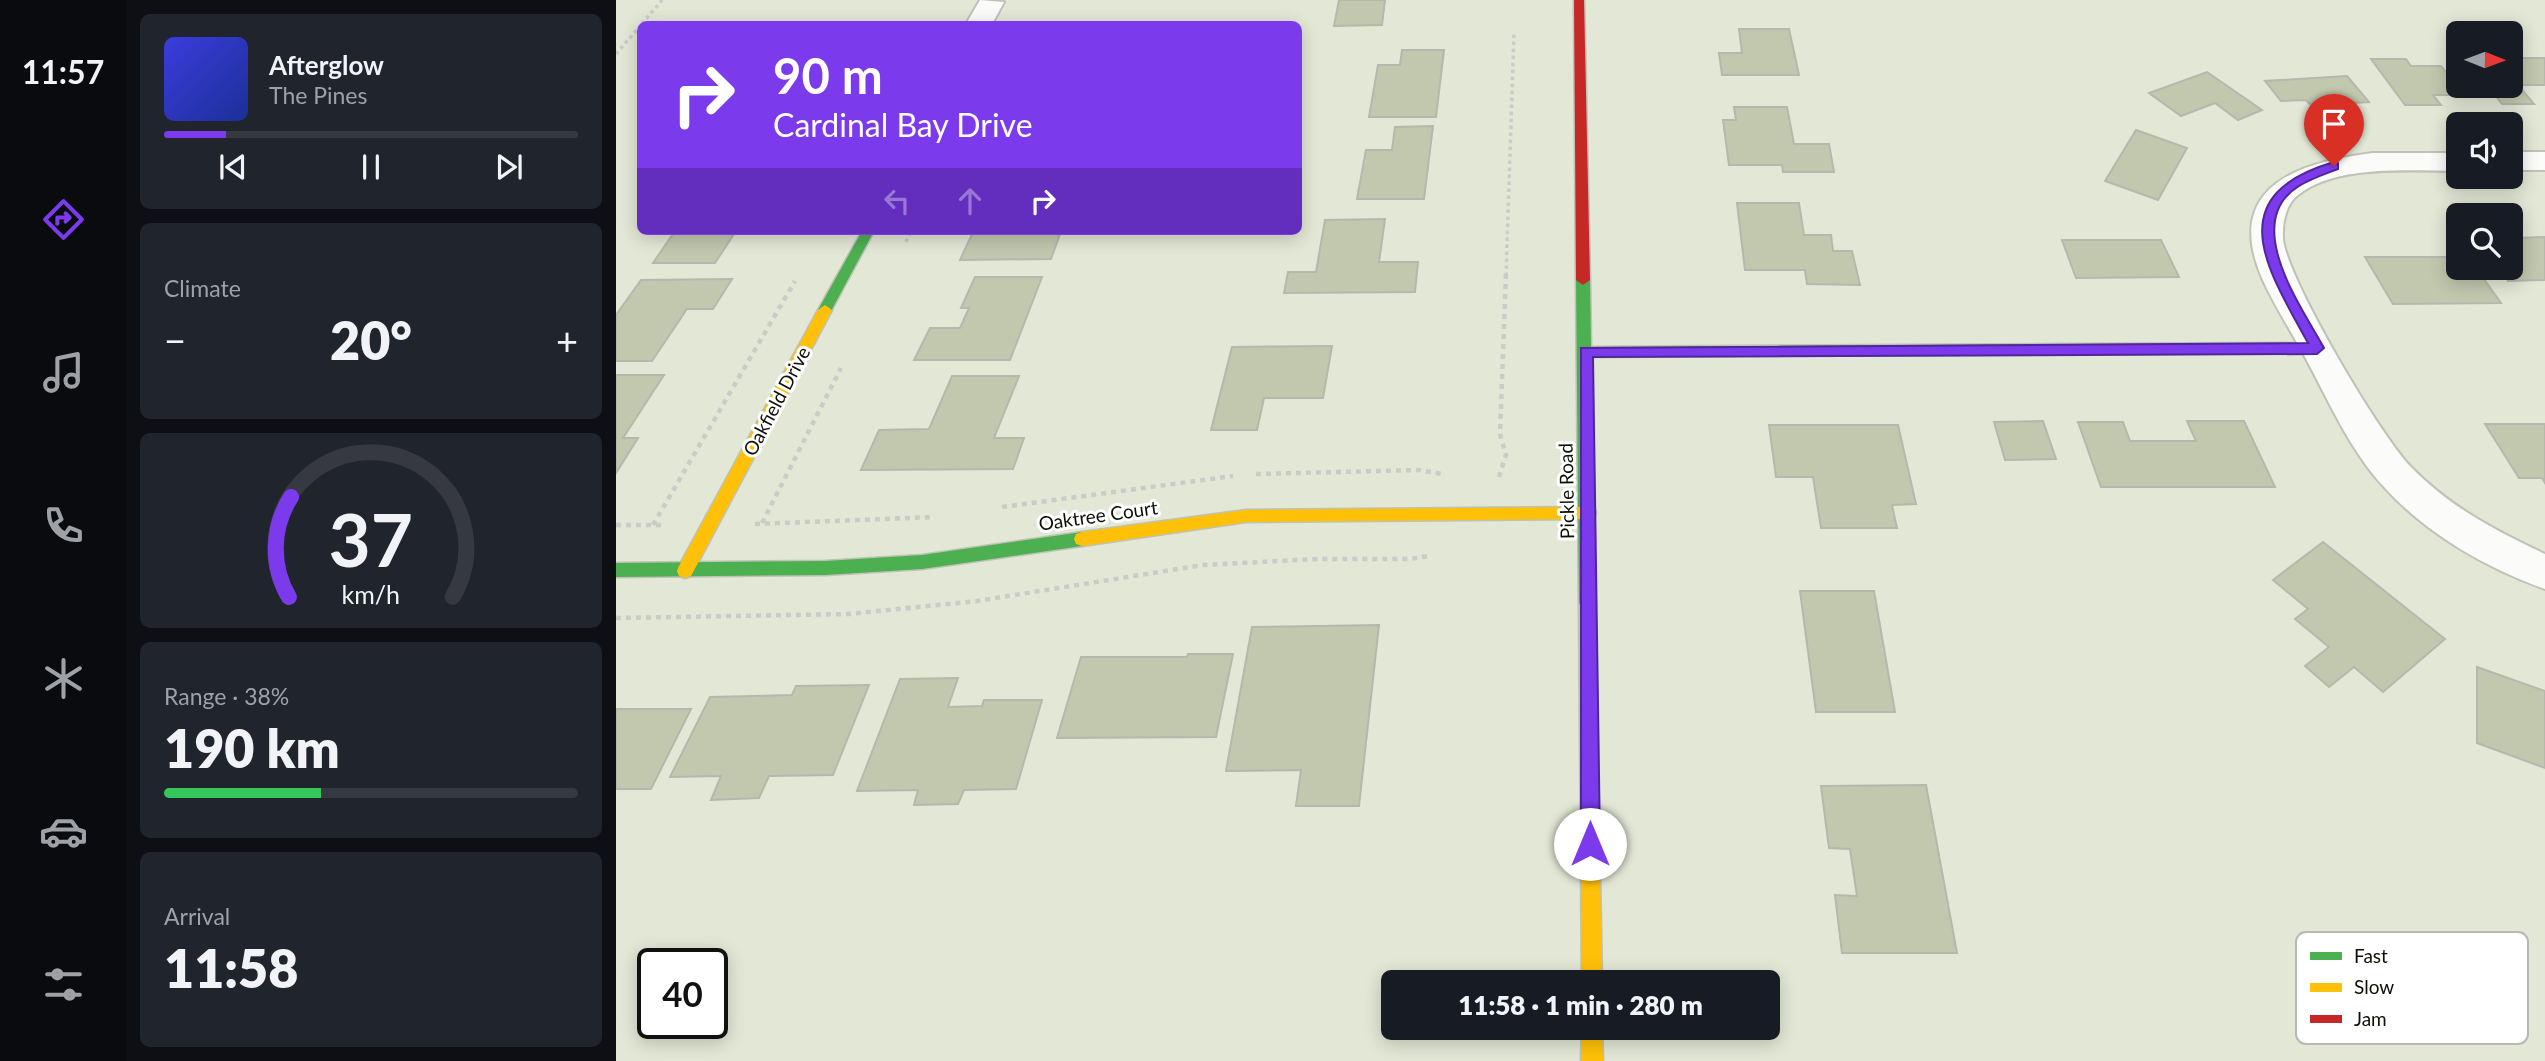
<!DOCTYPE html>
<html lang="en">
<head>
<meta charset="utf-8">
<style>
  body { margin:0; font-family:Lato,sans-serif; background:#20242c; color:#f1f3f6; height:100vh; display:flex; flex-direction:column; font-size:26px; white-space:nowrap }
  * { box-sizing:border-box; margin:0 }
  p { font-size:23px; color:#9ea1a6 }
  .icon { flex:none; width:38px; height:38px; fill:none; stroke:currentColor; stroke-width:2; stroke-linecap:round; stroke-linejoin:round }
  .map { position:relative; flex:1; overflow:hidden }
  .drawer { display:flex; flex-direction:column; gap:14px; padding:14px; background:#0d0f14; width:490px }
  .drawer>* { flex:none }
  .top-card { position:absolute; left:21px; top:21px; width:665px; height:214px; border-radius:10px; box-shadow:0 4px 18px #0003; background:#7c3aed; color:#fff; overflow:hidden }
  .needle { width:46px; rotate:91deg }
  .tools { position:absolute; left:1830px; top:21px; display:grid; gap:14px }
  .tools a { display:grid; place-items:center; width:77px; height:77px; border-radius:10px; background:#171b24; box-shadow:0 4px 18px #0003; font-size:35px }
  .speed { position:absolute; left:21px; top:948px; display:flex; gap:14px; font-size:35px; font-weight:700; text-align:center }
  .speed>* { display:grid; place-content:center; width:91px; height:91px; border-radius:50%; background:#171b24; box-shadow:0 4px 18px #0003; line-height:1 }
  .speed .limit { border:4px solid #111; border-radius:10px; background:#fff; color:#111 }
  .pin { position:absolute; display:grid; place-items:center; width:60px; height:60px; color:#fff; margin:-72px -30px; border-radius:50% 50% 50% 0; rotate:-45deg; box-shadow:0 0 7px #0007 }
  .pin .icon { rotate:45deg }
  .me { position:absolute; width:77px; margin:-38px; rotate:0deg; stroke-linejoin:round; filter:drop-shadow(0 0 5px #0008) }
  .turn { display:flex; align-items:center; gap:24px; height:147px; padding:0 21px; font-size:32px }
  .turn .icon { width:91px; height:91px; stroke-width:2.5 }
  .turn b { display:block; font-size:49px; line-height:60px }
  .lanes { display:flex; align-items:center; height:66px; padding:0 21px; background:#0003; justify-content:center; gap:35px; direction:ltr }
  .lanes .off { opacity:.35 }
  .big { font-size:52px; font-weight:800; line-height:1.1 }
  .drawer .card { flex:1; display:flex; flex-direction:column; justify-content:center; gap:10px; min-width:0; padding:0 24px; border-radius:10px; background:#20242c }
  .drawer .dial { align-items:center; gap:0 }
  .dial svg { height:182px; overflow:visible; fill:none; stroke:#363941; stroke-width:7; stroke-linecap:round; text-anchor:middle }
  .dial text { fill:#f1f3f6; stroke:none }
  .song { display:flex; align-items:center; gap:21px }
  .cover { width:84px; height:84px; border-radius:10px; background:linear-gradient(135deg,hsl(240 70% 55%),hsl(230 70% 35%)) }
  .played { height:7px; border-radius:4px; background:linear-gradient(90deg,#7c3aed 15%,#363941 15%) }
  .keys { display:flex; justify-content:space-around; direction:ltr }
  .heat { display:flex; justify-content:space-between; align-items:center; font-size:38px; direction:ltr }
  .charge { height:10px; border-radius:5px; background:linear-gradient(90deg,#34c759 38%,#363941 0) }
  .trip { position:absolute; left:765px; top:970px; width:399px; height:70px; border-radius:10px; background:#171b24; box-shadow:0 4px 18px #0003; font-weight:800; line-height:70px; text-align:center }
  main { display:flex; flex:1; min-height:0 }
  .tab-bar { display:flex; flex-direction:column; width:126px; justify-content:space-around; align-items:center; background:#090b0e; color:#9ea1a6 }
  .tab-bar .icon { width:49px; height:49px }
  .tab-bar .selected { color:#7c3aed }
  .tab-bar b { font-size:32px; color:#f1f3f6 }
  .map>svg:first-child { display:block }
  .building { fill:#c2c8ae; stroke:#b5b8ac; stroke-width:2 }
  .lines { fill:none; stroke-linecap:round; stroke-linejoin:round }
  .street-casing { stroke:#bfc2b5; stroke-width:4 }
  .fast-casing { stroke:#bfc2b5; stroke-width:3 }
  .slow-casing { stroke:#bfc2b5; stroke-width:3 }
  .jam-casing { stroke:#bfc2b5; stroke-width:3 }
  .path-far1 { stroke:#caccc7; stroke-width:3.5; stroke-dasharray:3.5 3.5; stroke-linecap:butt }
  .path { stroke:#caccc7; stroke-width:4.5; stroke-dasharray:5 5; stroke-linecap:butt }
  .street { fill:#fbfbf9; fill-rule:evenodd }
  .fast { fill:#4caf50; fill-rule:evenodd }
  .slow { fill:#ffc107; fill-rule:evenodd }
  .jam { fill:#c62828; fill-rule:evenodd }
  .route { fill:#7c3aed; stroke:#51269a; stroke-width:2 }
  .labels { text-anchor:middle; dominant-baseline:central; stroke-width:6; stroke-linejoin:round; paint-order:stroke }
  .street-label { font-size:19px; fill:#0e0f06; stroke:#fff }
  .key { fill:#fff; stroke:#b7b7b4; stroke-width:2 }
  .key-label { font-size:19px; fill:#0e0f06 }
</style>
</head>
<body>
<main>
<nav class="tab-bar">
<b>11:57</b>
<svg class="icon selected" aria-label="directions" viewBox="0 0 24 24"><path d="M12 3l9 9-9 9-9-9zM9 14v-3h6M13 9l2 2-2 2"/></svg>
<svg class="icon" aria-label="music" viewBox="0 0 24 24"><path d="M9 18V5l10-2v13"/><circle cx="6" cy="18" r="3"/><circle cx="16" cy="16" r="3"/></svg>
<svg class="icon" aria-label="phone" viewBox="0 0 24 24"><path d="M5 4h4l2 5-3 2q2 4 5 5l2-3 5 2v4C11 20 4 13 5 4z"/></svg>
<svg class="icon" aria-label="climate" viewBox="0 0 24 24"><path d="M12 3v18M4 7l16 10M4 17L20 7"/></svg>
<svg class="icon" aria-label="car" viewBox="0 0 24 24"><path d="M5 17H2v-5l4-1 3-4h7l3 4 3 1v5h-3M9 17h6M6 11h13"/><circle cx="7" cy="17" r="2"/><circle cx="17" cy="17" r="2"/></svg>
<svg class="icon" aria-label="filters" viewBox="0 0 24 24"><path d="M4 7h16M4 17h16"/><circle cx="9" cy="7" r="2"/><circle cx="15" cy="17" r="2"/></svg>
</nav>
<section class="drawer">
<div class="card">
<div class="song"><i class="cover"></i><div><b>Afterglow</b><p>The Pines</p></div></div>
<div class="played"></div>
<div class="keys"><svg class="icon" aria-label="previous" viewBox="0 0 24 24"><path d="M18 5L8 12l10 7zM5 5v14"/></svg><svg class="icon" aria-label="pause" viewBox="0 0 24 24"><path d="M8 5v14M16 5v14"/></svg><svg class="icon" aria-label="next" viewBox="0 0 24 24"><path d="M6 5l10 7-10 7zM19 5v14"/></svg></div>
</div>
<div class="card"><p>Climate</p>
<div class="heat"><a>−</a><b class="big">20°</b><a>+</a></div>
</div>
<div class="card dial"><svg viewBox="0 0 100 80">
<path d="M14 69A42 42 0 1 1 86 69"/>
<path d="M14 69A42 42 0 0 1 15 25" stroke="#7c3aed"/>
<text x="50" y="56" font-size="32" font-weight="700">37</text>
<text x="50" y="72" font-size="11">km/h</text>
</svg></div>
<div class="card"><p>Range · 38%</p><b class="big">190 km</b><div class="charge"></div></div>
<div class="card"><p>Arrival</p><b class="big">11:58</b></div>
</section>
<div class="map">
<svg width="1929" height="1061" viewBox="0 0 1929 1061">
  <rect width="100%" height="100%" fill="#e2e7d6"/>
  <path class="building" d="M723,0H769L766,25L718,26Z
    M1123,29H1173L1183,75H1106L1103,53H1126Z
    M786,50H828L820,117H753L762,65H784Z
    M1895,58H1929V85H1902L1918,104H1886L1872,86H1895Z
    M1755,59H1790L1795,66H1825L1848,95H1817L1825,105H1789Z
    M1591,72L1646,110L1622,120L1599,103L1565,116L1533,93Z
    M1731,76L1753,102L1695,105L1690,100L1665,101L1649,81Z
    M1118,107H1171L1178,144H1213L1218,172H1167L1166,165H1113L1107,120H1120Z
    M817,126L808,199H741L750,150H776L779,127Z
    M1520,130L1571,148L1542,200L1489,181Z
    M1121,203H1183L1188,235H1215L1217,251H1236L1244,285L1191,284L1189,270H1129Z
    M769,219L763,262H802L799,292L668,293L672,272H700L709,220Z
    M1895,229L1902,238L1929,237V280L1892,281L1883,268H1895Z
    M59,231H120L99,263H37Z
    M441,231L440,234H444L435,259L344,260L357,232Z
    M1446,240H1545L1563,277L1460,278Z
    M1749,257H1843V268H1860L1885,303L1777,304Z
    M359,277H426L394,360H298L314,328H344L353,308H345Z
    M116,279L97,309H71L36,361H0V315L25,280Z
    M716,346L707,398H648L641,430H595L616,347Z
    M0,375H48L7,438H22L0,473Z
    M336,376H403L378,438H408L397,469L245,470L263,430L313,429Z
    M1427,421L1440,459L1389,460L1378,422Z
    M1571,421H1628L1659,487H1485L1462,422H1507L1514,441H1580Z
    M1869,424H1929V483L1926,478H1903Z
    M1153,425H1282L1300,504L1276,505L1281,528H1205L1197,477H1160Z
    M1707,542L1829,639L1767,692L1738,667L1713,687L1689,666L1713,647L1679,619L1692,609L1657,580Z
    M1184,591H1258L1279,712H1200Z
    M763,625L743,806H680L685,770L610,771L636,627Z
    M572,654H617L600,737L441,738L465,657H571Z
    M1861,667L1929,691V768L1861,743Z
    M342,678L332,707L366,706L368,700H426L400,789L348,790L342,804L298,805L302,790L241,791L284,679Z
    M253,685L217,775L153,776L143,798L95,800L105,776L54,777L94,697L176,695L180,686Z
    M0,709H75L35,789H0Z
    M1310,785L1341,953H1226L1219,895L1241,896L1234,849L1213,848L1205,786Z"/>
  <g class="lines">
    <defs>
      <path id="street" d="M364,0L388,2L376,24H350Z
        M1895,152H1929V170H1895Z
        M1757,153H1843V171C1796,171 1721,164 1682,195C1670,204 1666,223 1667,238C1669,276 1766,439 1796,468C1834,507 1880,531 1929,554V589C1870,568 1811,534 1769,488C1734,451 1713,401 1689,357C1675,331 1658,305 1646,278C1606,185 1685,162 1757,153Z"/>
      <path id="fast" d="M246,231H258L214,313H204L202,310Z
        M967,275L974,280L975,347L1461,344L1468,349L1461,354L975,357L979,605L977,610L971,612L965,610L963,605L960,280Z
        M466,532L472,534L474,539L472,544L466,546L306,569L209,575L0,577V563L209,561L306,555Z"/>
      <path id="slow" d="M209,305L216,310L75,576L69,578L63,576L61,571L63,566L202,310Z
        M972,507L978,508L980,513L978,518L972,519L630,522L466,546L460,544L458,539L460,534L466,532L630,510Z
        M971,598L977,600L979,605L986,982H966L963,605L965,600Z
        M966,1027H986L987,1061H965Z"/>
      <path id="jam" d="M958,0H968L974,280L967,285L960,280Z
        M1701,343L1708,348L1701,353L1461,354L1454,349L1461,344Z"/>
    </defs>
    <use href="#street" class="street-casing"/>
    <use href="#fast" class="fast-casing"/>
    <use href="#slow" class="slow-casing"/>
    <use href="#jam" class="jam-casing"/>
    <path class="path-far1" d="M26,24L46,0
      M0,54L24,26
      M290,242L295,231
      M890,276L898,33"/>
    <path class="path" d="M640,474L803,470L826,474
      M883,477L890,455L884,434L890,274
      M386,507L617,476
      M146,523L225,368
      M139,524L319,517
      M0,525H50
      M37,525L179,281
      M0,618L233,614L361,601L587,565L701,559H794L812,556"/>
    <use href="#street" class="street"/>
    <use href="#fast" class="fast"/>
    <use href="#slow" class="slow"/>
    <use href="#jam" class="jam"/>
  </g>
  <path class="route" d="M1718,162L1722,163V169C1709,174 1694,179 1683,186C1624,222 1686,308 1708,348L1701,354L977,357L984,844L981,850L974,853L968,850L965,844V348L1692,343C1652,270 1602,196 1718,162Z"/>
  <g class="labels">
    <g class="street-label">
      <text transform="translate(160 401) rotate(-62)">Oakfield Drive</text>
      <text transform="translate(950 491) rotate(-91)">Pickle Road</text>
      <text transform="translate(482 515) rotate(-8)">Oaktree Court</text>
    </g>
  </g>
  <rect x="1680" y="932" width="232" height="112" rx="10" class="key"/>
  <rect x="1694" y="952" width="32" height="8" fill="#4caf50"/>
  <rect x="1694" y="983" width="32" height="9" fill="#ffc107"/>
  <rect x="1694" y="1015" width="32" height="8" fill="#c62828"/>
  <g class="key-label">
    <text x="1738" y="963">Fast</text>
    <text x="1738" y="994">Slow</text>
    <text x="1738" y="1026">Jam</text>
  </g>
</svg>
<div class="tools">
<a><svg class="needle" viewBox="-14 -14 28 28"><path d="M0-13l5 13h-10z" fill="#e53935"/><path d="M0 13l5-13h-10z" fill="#9ea1a6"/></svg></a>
<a><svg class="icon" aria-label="sound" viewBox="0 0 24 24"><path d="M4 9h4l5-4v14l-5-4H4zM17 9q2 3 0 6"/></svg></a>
<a><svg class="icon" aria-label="search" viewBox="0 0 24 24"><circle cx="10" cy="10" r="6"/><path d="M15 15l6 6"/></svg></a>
</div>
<div class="speed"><div class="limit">40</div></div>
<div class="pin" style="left:1718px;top:166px;background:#d93025"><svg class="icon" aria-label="arrive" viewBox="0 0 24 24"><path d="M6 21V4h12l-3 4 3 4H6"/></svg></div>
<svg class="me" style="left:974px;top:844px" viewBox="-20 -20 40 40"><circle r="19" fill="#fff"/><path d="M0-13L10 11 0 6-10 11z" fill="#7c3aed"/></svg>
<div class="trip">11:58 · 1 min · 280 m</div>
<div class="top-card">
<div class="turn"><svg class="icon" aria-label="right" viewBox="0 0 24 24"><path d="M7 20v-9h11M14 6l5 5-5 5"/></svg><div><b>90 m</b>Cardinal Bay Drive</div></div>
<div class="lanes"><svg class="icon off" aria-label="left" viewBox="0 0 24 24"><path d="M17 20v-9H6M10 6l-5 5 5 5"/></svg><svg class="icon off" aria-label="ahead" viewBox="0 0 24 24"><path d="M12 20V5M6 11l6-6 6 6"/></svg><svg class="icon" aria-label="right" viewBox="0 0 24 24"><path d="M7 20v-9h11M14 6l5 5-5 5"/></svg></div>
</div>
</div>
</main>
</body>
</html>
